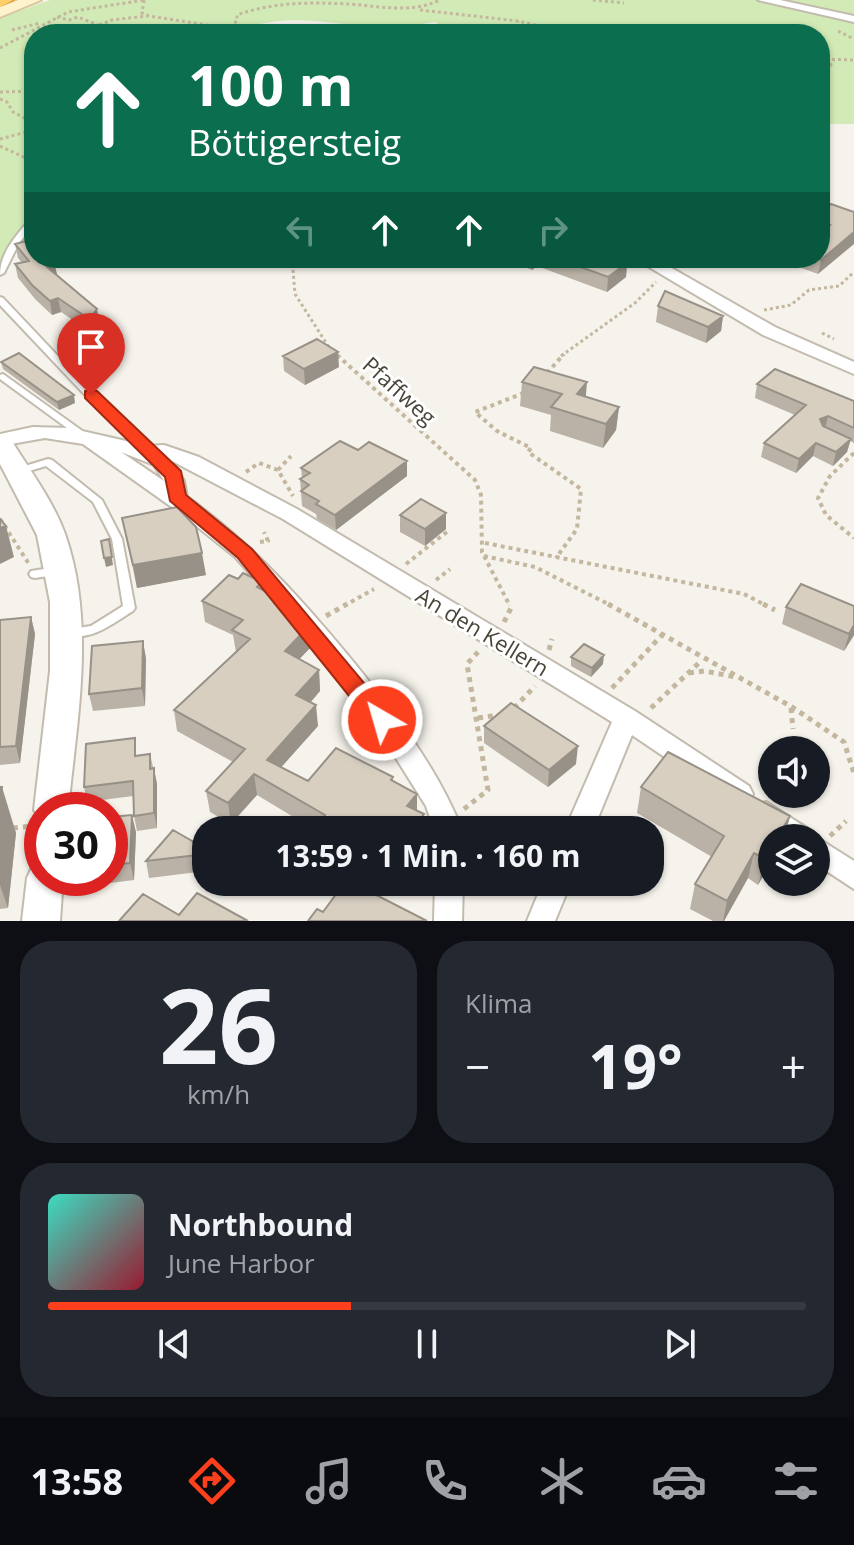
<!DOCTYPE html>
<html lang="de">
<head>
<meta charset="utf-8">
<style>
  body { margin:0; font-family:"Open Sans",sans-serif; background:#242831; color:#f1f3f6; height:100vh; display:flex; flex-direction:column; font-size:30px; white-space:nowrap }
  * { box-sizing:border-box; margin:0 }
  p { font-size:26px; color:#9ea1a6 }
  .icon { flex:none; width:44px; height:44px; fill:none; stroke:currentColor; stroke-width:2; stroke-linecap:round; stroke-linejoin:round }
  .map { position:relative; height:921px; overflow:hidden }
  .side { display:flex; flex-direction:column; gap:20px; padding:20px; background:#0d0f14; flex:1 }
  .side>* { flex:none }
  .banner { position:absolute; left:24px; top:24px; width:806px; height:244px; border-radius:32px; box-shadow:0 2px 6px #0004; background:#0b6e4f; color:#fff; overflow:hidden }
  .tools { position:absolute; left:758px; top:736px; display:grid; gap:16px }
  .tools a { display:grid; place-items:center; width:72px; height:72px; border-radius:50%; background:#171b24; box-shadow:0 2px 6px #0004; font-size:40px }
  .speed { position:absolute; left:24px; top:792px; display:flex; gap:16px; font-size:40px; font-weight:700; text-align:center }
  .speed>* { display:grid; place-content:center; width:104px; height:104px; border-radius:50%; background:#171b24; box-shadow:0 2px 6px #0004; line-height:1 }
  .speed .limit { border:12px solid #d22; background:#fff; color:#111 }
  .pin { position:absolute; display:grid; place-items:center; width:68px; height:68px; color:#fff; margin:-82px -34px; border-radius:50% 50% 50% 0; rotate:-45deg; box-shadow:0 0 8px #0007 }
  .pin .icon { rotate:45deg }
  .me { position:absolute; width:88px; margin:-44px; rotate:322deg; stroke-linejoin:round; filter:drop-shadow(0 0 6px #0008) }
  .turn { display:flex; align-items:center; gap:28px; height:168px; padding:0 32px; font-size:36px }
  .turn .icon { width:104px; height:104px; stroke-width:2.5 }
  .turn b { display:block; font-size:56px; line-height:68px }
  .lanes { display:flex; align-items:center; height:76px; padding:0 32px; background:#0003; justify-content:center; gap:40px; direction:ltr }
  .lanes .off { opacity:.35 }
  .big { font-size:60px; font-weight:700; line-height:1.1 }
  .side .card { flex:1; display:flex; flex-direction:column; justify-content:center; gap:12px; min-width:0; padding:0 28px; border-radius:32px; background:#242831 }
  .side .dial { align-items:center; gap:0 }
  .dial b { font-size:104px; line-height:1 }
  .song { display:flex; align-items:center; gap:24px }
  .cover { width:96px; height:96px; border-radius:12px; background:linear-gradient(135deg,hsl(170 70% 55%),hsl(350 70% 35%)) }
  .played { height:8px; border-radius:4px; background:linear-gradient(90deg,#fc3f1d 40%,#363941 40%) }
  .keys { display:flex; justify-content:space-around; direction:ltr }
  .heat { display:flex; justify-content:space-between; align-items:center; font-size:44px; direction:ltr }
  .side .tiles { flex:1; display:grid; gap:20px; grid-template-columns:1fr 1fr }
  .card:last-child { grid-column:span 2 }
  .trip { position:absolute; left:192px; top:816px; width:472px; height:80px; border-radius:32px; background:#171b24; box-shadow:0 2px 6px #0004; font-weight:700; line-height:80px; text-align:center }
  .tab-bar { display:flex; height:128px; justify-content:space-around; align-items:center; background:#090b0e; color:#9ea1a6 }
  .tab-bar .icon { width:56px; height:56px }
  .tab-bar .on { color:#fc3f1d }
  .tab-bar b { font-size:36px; color:#f1f3f6 }
  .map>svg:first-child { display:block }
  .green { fill:#d2eab5 }
  .lines { fill:none; stroke-linecap:round; stroke-linejoin:round }
  .service-casing { stroke:#c2bbae; stroke-width:4 }
  .minor-casing { stroke:#c2bbae; stroke-width:4 }
  .tertiary-casing { stroke:#c2bbae; stroke-width:4 }
  .secondary-casing { stroke:#d6c79b; stroke-width:4 }
  .motorway-casing { stroke:#e0a43c; stroke-width:4 }
  .path-far2 { stroke:#c4b79f; stroke-width:3; stroke-dasharray:3 3; stroke-linecap:butt }
  .path-far1 { stroke:#c4b79f; stroke-width:4; stroke-dasharray:4 4; stroke-linecap:butt }
  .path { stroke:#c4b79f; stroke-width:5; stroke-dasharray:5 5; stroke-linecap:butt }
  .service { fill:#fff; fill-rule:evenodd }
  .minor { fill:#fff; fill-rule:evenodd }
  .tertiary { fill:#fff; fill-rule:evenodd }
  .secondary { fill:#fff3cd; fill-rule:evenodd }
  .motorway { fill:#ffcf6e; fill-rule:evenodd }
  .wall { fill:#bab2a6 }
  .shaded-wall { fill:#979187 }
  .building { fill:#d8cfc1; stroke:#979187; stroke-width:2 }
  .route { fill:#fc3f1d; stroke:#a42913; stroke-width:2 }
  .labels { text-anchor:middle; dominant-baseline:central; stroke-width:6; stroke-linejoin:round; paint-order:stroke }
  .street-label { font-size:22px; fill:#4b4439; stroke:#fff }
</style>
</head>
<body>
<div class="map">
<svg width="854" height="921" viewBox="0 0 854 921">
  <rect width="100%" height="100%" fill="#f6f3ec"/>
  <path class="green" d="M50,0H854V124H820V34H452L435,22C420,24 402,29 386,28C344,26 291,12 250,27L248,34H34V217L8,247L0,267V18Z"/>
  <g class="lines">
    <defs>
      <path id="service" d="M31,218H34V225L19,243L4,273L0,275C0,252 17,235 31,218Z
        M0,297L3,298L108,409L155,449L156,451L155,453H147L102,413L0,305Z
        M3,374L88,435L90,437L88,439H82L0,379V375Z
        M48,459L52,460L102,500L122,539L135,608L133,611C110,625 94,640 65,636L63,633L65,630L91,626L123,606L112,539L93,502L46,466L19,474L14,471L15,469Z
        M57,567L61,568L63,571L61,574L35,578L31,577L29,574L31,571Z"/>
      <path id="minor" d="M758,0H780L854,16V22Z
        M634,258H654L775,327L854,362V374L763,335Z
        M33,427L69,428L148,446L164,445L199,457L297,509L635,711L749,786L753,794L749,802L740,805L731,802L632,735L593,830H565L612,722L283,519L172,461L184,481L187,497C253,544 305,603 356,665C397,716 438,769 462,830H434L426,806L382,736L317,649L235,557L180,513L83,444L45,438L0,446V434ZM121,452L154,465L164,481Z
        M766,802L810,830L814,838C789,838 765,838 753,813L757,805Z
        M816,837L854,861V889L816,864Z
        M435,882H463L462,921H434Z
        M543,882H571L555,921H527Z"/>
      <path id="tertiary" d="M0,435L13,443C31,472 53,501 65,534C96,622 77,719 68,810H42V821L34,810L50,671V602L37,535L0,464Z
        M42,863V878H63L60,921H22L27,878L32,867Z"/>
      <path id="secondary" d="M18,0H41L0,17V7Z"/>
      <path id="motorway" d="M0,0H13L0,7Z"/>
    </defs>
    <use href="#service" class="service-casing"/>
    <use href="#minor" class="minor-casing"/>
    <use href="#tertiary" class="tertiary-casing"/>
    <use href="#secondary" class="secondary-casing"/>
    <use href="#motorway" class="motorway-casing"/>
    <path class="path-far2" d="M144,0L142,13L149,16L227,28
      M593,0L624,3
      M420,10L518,21L575,34
      M57,17L69,20L78,17L98,25
      M12,30L40,23
      M838,31L854,39
      M77,34L112,20L147,16
      M220,34L237,21V15C273,2 310,2 348,4C380,6 410,14 440,0
      M515,34L518,21
      M0,48L68,12L144,0
      M820,59L854,60
      M820,81L834,60
      M0,92L34,91
      M0,99L7,102L13,112L34,123
      M0,139L34,130
      M0,146L34,162
      M292,258L295,294L330,349
      M764,310L791,305L809,290L839,286L854,272
      M822,333L834,339
      M561,356L635,303L656,282"/>
    <path class="path-far1" d="M337,355L475,480L481,495L482,552L510,606
      M547,373L564,354
      M524,393L475,412L497,431L531,448L528,452L581,489L577,529L556,558
      M854,453L830,476L818,498L826,515L854,538
      M278,470L291,456
      M246,472L259,463L278,470L293,496
      M0,519L29,564
      M260,542L268,541L264,532
      M485,543L744,594L767,606
      M484,556L535,567L612,606
      M406,564L448,531
      M436,580L450,569
      M344,606L374,589"/>
    <path class="path" d="M608,604L792,707L844,742L854,773
      M763,604L775,610
      M326,616L347,604
      M504,622L511,608L509,604
      M549,650L552,639
      M689,673L704,671L736,677
      M612,688L664,633
      M514,708L535,686
      M651,708L702,660
      M791,708L793,729
      M478,718L499,715
      M464,809L488,790L467,664L478,652
      M13,828L32,826
      M830,836L846,821"/>
    <use href="#service" class="service"/>
    <use href="#minor" class="minor"/>
    <use href="#tertiary" class="tertiary"/>
    <use href="#secondary" class="secondary"/>
    <use href="#motorway" class="motorway"/>
  </g>
  <path class="wall" d="M854,212L818,274L793,265L794,258H820V213Z
    M34,216V237L31,233L29,221Z
    M15,244L34,258H58L59,264L55,266L57,275L97,309L99,323L92,333L61,312L52,315L35,299L18,278L15,264L22,263L18,258Z
    M501,258H614L627,263L626,277L607,292L537,266L532,270Z
    M675,258H705L689,265Z
    M658,306L723,316L721,331L706,343L656,322Z
    M283,356L339,367L305,385L284,371Z
    M1,362L75,403L59,410L3,369Z
    M522,382L585,397L619,407L616,430L603,448L550,431L551,415L520,406Z
    M757,384L854,401V443L850,441L847,452L833,466L813,456L796,473L761,457L764,443L795,415L755,398Z
    M301,468L407,476L336,530L317,519L316,514L302,506L300,479L302,478Z
    M446,513V529L425,546L400,532V515Z
    M122,518L206,575L137,588Z
    M238,579L262,582L263,591L311,647L299,659L319,670L320,691L311,702L318,726L281,767L308,781L393,777V781L417,811L424,830H315L257,795L231,824L210,812L206,791L233,762L177,731L174,710L236,652L233,635L205,622L202,601Z
    M786,607L854,635L844,651L782,624Z
    M31,617L35,634L20,763L0,765V620Z
    M571,657L603,664L591,677L571,666Z
    M146,658L145,706L93,711L89,694Z
    M484,726L576,764L548,787L484,743Z
    M150,754L157,784V828L137,831L134,816L133,796L87,802L84,787L138,755Z
    M0,787L16,833L8,908L0,909Z
    M641,787L790,816L784,838H772V860L758,885L748,878L724,921H713L690,909L695,884L712,857L637,813Z
    M110,817L136,832L134,880L86,886L84,878H110Z
    M206,849V871L149,878L146,861Z"/>
  <path class="shaded-wall" d="M854,232V244L818,274L821,260Z
    M46,258H58L59,264L55,266L58,279L50,281Z
    M532,258H538L537,266L532,270Z
    M690,258H705L689,265Z
    M627,263L626,277L607,292L608,277Z
    M58,298L61,312L52,315L50,301Z
    M97,309L99,323L92,333L89,319Z
    M723,316L721,331L706,343L708,327Z
    M338,352L339,367L305,385L304,369Z
    M587,382L585,406L577,394Z
    M74,395L75,403L59,410L57,402Z
    M619,407L616,430L603,448L606,424Z
    M828,416L825,429L817,433L820,419Z
    M851,439L847,452L833,466L836,452Z
    M816,443L813,456L796,473L799,459Z
    M407,461V476L336,530L335,515Z
    M446,513V529L425,546V529Z
    M6,526L14,557L0,564V528Z
    M109,539L113,565L106,567L104,558Z
    M202,553L206,575L137,588L133,565Z
    M31,617L35,634L20,763L16,746Z
    M854,625V635L844,651L849,634Z
    M309,626L311,647L287,672L285,651Z
    M143,641L146,658L145,706L142,688Z
    M604,655L603,664L591,677L592,668Z
    M319,670L320,691L298,716L296,695Z
    M316,705L318,726L269,781L267,760Z
    M578,746L576,764L548,787L549,770Z
    M154,768L157,784V828L154,813Z
    M254,774L257,795L231,824L228,803Z
    M2,787L16,833L8,908L0,885V806Z
    M417,794V815L407,806Z
    M424,814V830H412Z
    M132,815L136,832L134,880L130,863Z
    M790,816L784,838H777Z
    M772,847V860L758,885L765,859Z
    M754,853L748,878L724,921H723L727,901Z"/>
  <path class="building" d="M831,204L854,212V232L821,260L817,258H820V232L830,225L820,221V213Z
    M33,216H34V228L29,221Z
    M34,239V258H49L55,265L47,267L97,309L89,319L58,298L50,301L32,285L15,264L29,261L15,244Z
    M556,258H614L627,263L608,277Z
    M665,291L723,316L708,327L658,306Z
    M317,339L338,352L304,369L283,356Z
    M19,353L74,395L57,402L1,362Z
    M534,367L587,382L577,394L619,407L606,424L551,407L562,394L522,382Z
    M775,369L854,401V428L828,416L820,419L823,426L851,439L836,452L816,443L799,459L764,443L806,405L757,384Z
    M340,441L358,450L369,442L407,461L335,515L316,504L319,501L301,491L309,485L300,479L310,473L301,468Z
    M421,499L446,513L425,529L400,515Z
    M177,507L196,527L202,553L133,565L122,518Z
    M0,519L6,526L0,528Z
    M109,539L112,557L104,558L101,541Z
    M243,573L262,582L257,587L291,605L309,626L285,651L319,670L296,695L316,705L267,760L308,781L336,748L393,777L391,780L417,794L407,806L424,814L412,830H340L321,820L325,815L254,774L228,803L206,791L245,749L174,710L250,639L232,630L243,620L202,601L229,575L238,579Z
    M801,584L854,606V625L849,634L786,607Z
    M31,617L16,746L0,747V620Z
    M143,641L142,688L89,694L92,646Z
    M584,644L604,655L592,668L571,657Z
    M511,703L578,746L549,770L484,726Z
    M135,738V756L150,754V769L154,768V813L134,816L133,781L84,787L86,744Z
    M668,752L790,816L777,838H772V847L765,859L754,853L727,901L695,884L724,836L641,787Z
    M0,787H2L0,806Z
    M132,815L130,863L110,865V817Z
    M173,830L206,849V854L146,861Z
    M345,882H351L427,921H308L317,909L323,912Z
    M197,893L248,921H119L143,894L179,915Z"/>
  <path class="route" d="M91,390L97,391L181,471L186,495L252,549L390,714L394,720L390,727H374L238,558L170,501L165,477L85,398V391Z"/>
  <g class="labels">
    <g class="street-label">
      <text transform="translate(400 390) rotate(42)">Pfaffweg</text>
      <text transform="translate(483 631) rotate(31)">An den Kellern</text>
    </g>
  </g>
</svg>
<div class="tools">
<a><svg class="icon" aria-label="sound" viewBox="0 0 24 24"><path d="M4 9h4l5-4v14l-5-4H4zM17 9q2 3 0 6"/></svg></a>
<a><svg class="icon" aria-label="layers" viewBox="0 0 24 24"><path d="M12 4l9 5-9 5-9-5zM3 14l9 5 9-5"/></svg></a>
</div>
<div class="speed"><div class="limit">30</div></div>
<div class="pin" style="left:91px;top:395px;background:#d93025"><svg class="icon" aria-label="arrive" viewBox="0 0 24 24"><path d="M6 21V4h12l-3 4 3 4H6"/></svg></div>
<svg class="me" style="left:382px;top:720px" viewBox="-20 -20 40 40"><circle r="17" fill="#fc3f1d" stroke="#fff" stroke-width="3"/><path d="M0-11L8 9 0 5-8 9z" fill="#fff"/></svg>
<div class="trip">13:59 · 1 Min. · 160 m</div>
<div class="banner">
<div class="turn"><svg class="icon" aria-label="ahead" viewBox="0 0 24 24"><path d="M12 20V5M6 11l6-6 6 6"/></svg><div><b>100 m</b>Böttigersteig</div></div>
<div class="lanes"><svg class="icon off" aria-label="left" viewBox="0 0 24 24"><path d="M17 20v-9H6M10 6l-5 5 5 5"/></svg><svg class="icon" aria-label="ahead" viewBox="0 0 24 24"><path d="M12 20V5M6 11l6-6 6 6"/></svg><svg class="icon" aria-label="ahead" viewBox="0 0 24 24"><path d="M12 20V5M6 11l6-6 6 6"/></svg><svg class="icon off" aria-label="right" viewBox="0 0 24 24"><path d="M7 20v-9h11M14 6l5 5-5 5"/></svg></div>
</div>
</div>
<section class="side">
<div class="tiles">
<div class="card dial"><b>26</b><p>km/h</p></div>
<div class="card"><p>Klima</p>
<div class="heat"><a>−</a><b class="big">19°</b><a>+</a></div>
</div>
<div class="card">
<div class="song"><i class="cover"></i><div><b>Northbound</b><p>June Harbor</p></div></div>
<div class="played"></div>
<div class="keys"><svg class="icon" aria-label="previous" viewBox="0 0 24 24"><path d="M18 5L8 12l10 7zM5 5v14"/></svg><svg class="icon" aria-label="pause" viewBox="0 0 24 24"><path d="M8 5v14M16 5v14"/></svg><svg class="icon" aria-label="next" viewBox="0 0 24 24"><path d="M6 5l10 7-10 7zM19 5v14"/></svg></div>
</div>
</div>
</section>
<nav class="tab-bar">
<b>13:58</b>
<svg class="icon on" aria-label="directions" viewBox="0 0 24 24"><path d="M12 3l9 9-9 9-9-9zM9 14v-3h6M13 9l2 2-2 2"/></svg>
<svg class="icon" aria-label="music" viewBox="0 0 24 24"><path d="M9 18V5l10-2v13"/><circle cx="6" cy="18" r="3"/><circle cx="16" cy="16" r="3"/></svg>
<svg class="icon" aria-label="phone" viewBox="0 0 24 24"><path d="M5 4h4l2 5-3 2q2 4 5 5l2-3 5 2v4C11 20 4 13 5 4z"/></svg>
<svg class="icon" aria-label="climate" viewBox="0 0 24 24"><path d="M12 3v18M4 7l16 10M4 17L20 7"/></svg>
<svg class="icon" aria-label="car" viewBox="0 0 24 24"><path d="M5 17H2v-5l4-1 3-4h7l3 4 3 1v5h-3M9 17h6M6 11h13"/><circle cx="7" cy="17" r="2"/><circle cx="17" cy="17" r="2"/></svg>
<svg class="icon" aria-label="filters" viewBox="0 0 24 24"><path d="M4 7h16M4 17h16"/><circle cx="9" cy="7" r="2"/><circle cx="15" cy="17" r="2"/></svg>
</nav>
</body>
</html>
